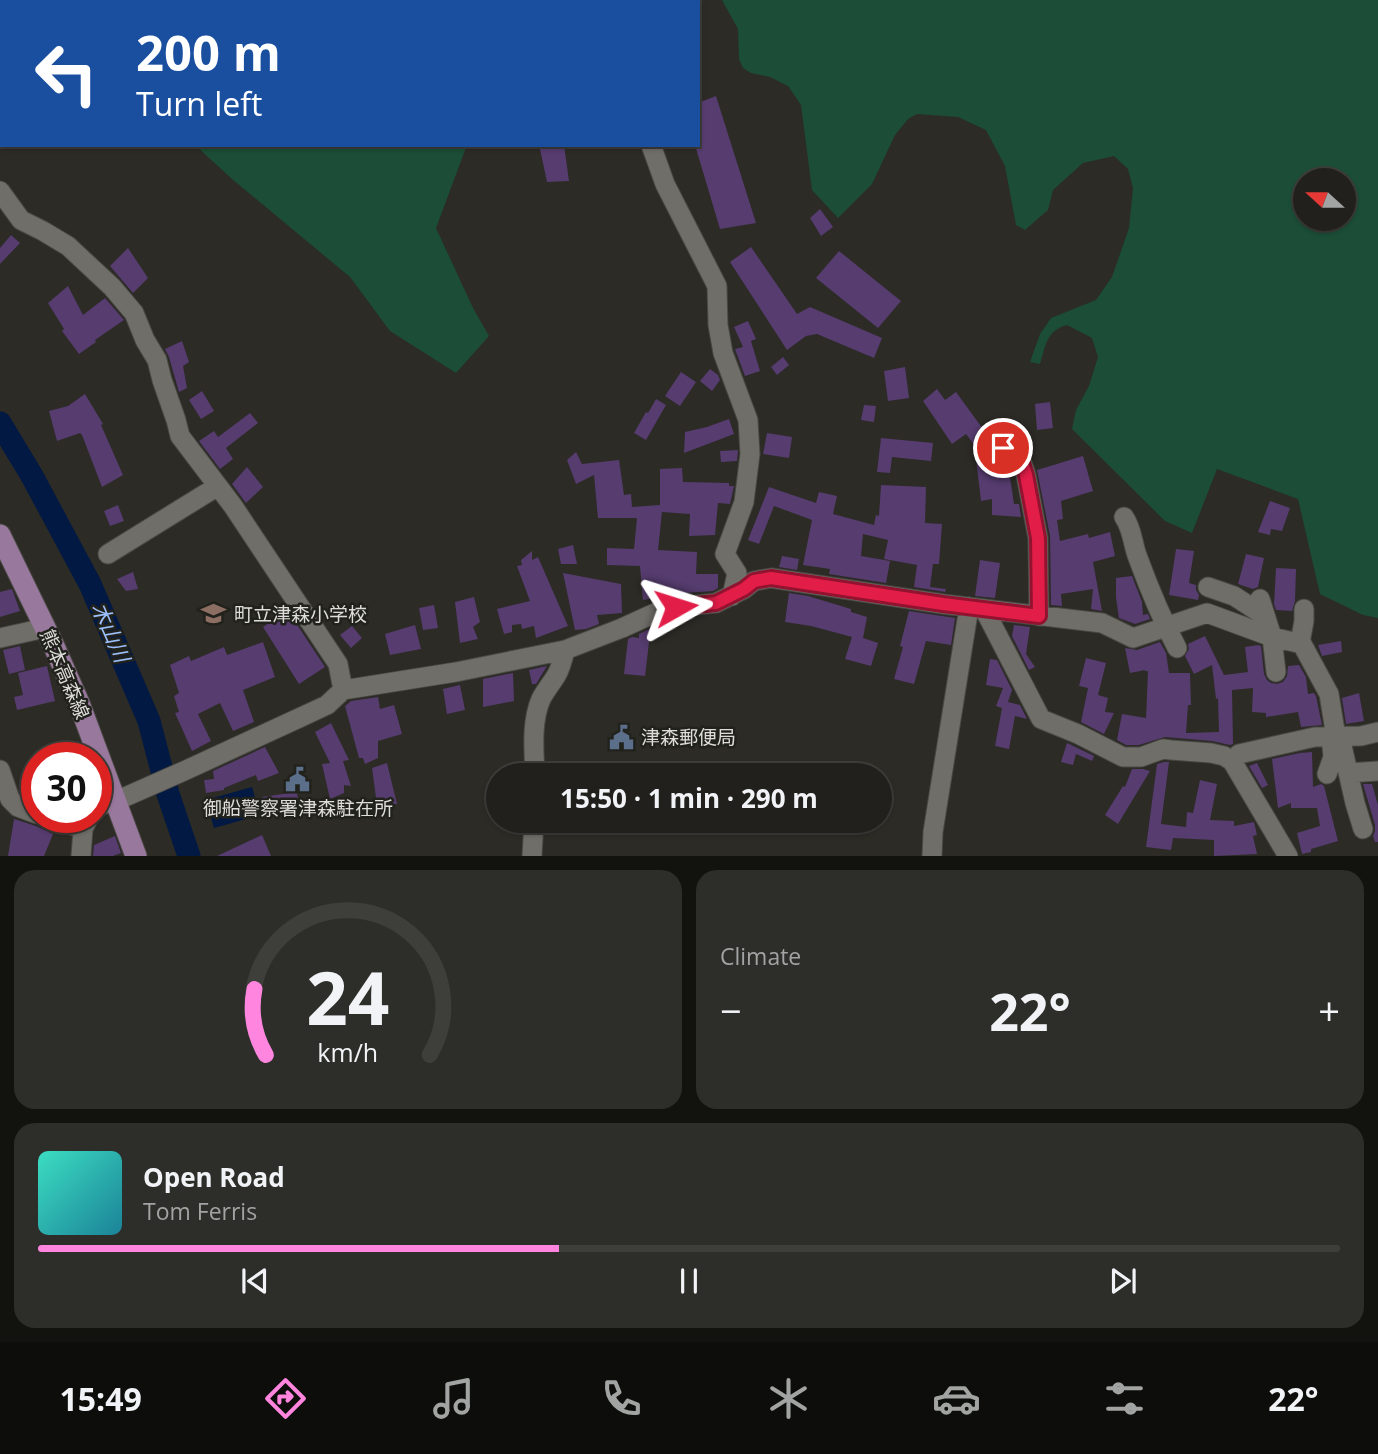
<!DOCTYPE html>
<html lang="en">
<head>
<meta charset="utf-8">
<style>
  body { margin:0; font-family:"Open Sans","Noto Sans JP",sans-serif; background:#2d2d29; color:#f1f3f6; height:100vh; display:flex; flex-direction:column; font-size:26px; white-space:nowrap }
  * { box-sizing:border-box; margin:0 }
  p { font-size:23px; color:#a2a3a3 }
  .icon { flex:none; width:38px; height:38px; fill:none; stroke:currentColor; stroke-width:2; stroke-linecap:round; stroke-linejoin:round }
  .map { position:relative; height:856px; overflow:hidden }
  .sheet { display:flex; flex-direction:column; gap:14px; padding:14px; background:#12120f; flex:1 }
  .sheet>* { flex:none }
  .banner { position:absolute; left:0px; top:0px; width:700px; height:147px; box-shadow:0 2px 5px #0004,0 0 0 2px #3e3e3b; background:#1a4fa0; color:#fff; overflow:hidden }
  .needle { width:46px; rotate:291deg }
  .tools { position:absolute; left:1293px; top:168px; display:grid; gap:14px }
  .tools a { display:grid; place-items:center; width:63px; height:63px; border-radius:50%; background:#21201c; box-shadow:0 2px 5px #0004,0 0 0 2px #3e3e3b; font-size:35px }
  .speed { position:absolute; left:21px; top:742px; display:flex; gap:14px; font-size:35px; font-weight:700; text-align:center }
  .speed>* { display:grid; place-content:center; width:91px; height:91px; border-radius:50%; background:#21201c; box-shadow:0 2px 5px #0004,0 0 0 2px #3e3e3b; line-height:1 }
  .speed .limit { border:10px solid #d22; background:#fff; color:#111 }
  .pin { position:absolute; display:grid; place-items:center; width:60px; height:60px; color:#fff; margin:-30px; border:4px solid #fff; border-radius:50%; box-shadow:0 2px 7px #0007 }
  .me { position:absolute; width:77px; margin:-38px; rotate:84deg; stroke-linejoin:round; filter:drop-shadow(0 0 5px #0008) }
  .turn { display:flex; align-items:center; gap:24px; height:147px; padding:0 21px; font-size:32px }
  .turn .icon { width:91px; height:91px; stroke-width:2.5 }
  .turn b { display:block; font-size:49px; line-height:60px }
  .big { font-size:52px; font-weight:700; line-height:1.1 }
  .sheet .card { flex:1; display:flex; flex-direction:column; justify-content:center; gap:10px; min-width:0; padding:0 24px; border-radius:21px; background:#2d2d29 }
  .sheet .dial { align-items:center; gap:0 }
  .dial svg { height:182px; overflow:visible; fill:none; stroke:#3e3e3b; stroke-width:7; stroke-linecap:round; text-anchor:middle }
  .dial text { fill:#f1f3f6; stroke:none }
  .song { display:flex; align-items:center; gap:21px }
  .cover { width:84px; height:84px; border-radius:10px; background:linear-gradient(135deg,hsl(170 70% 55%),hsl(190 70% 35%)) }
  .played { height:7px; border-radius:4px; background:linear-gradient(90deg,#ff85df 40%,#3e3e3b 40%) }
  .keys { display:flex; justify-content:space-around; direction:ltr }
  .heat { display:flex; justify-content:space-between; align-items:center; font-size:38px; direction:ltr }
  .sheet .tiles { flex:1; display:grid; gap:14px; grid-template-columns:1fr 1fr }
  .card:last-child { grid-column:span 2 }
  .trip { position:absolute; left:486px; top:763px; width:406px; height:70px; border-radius:35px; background:#21201c; box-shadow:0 2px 5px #0004,0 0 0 2px #3e3e3b; font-weight:700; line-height:70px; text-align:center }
  .tab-bar { display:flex; height:112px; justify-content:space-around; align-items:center; background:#0d0d0b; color:#a2a3a3 }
  .tab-bar .icon { width:49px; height:49px }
  .tab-bar .selected { color:#ff85df }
  .tab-bar b { font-size:32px; color:#f1f3f6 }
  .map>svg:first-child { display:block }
  .green { fill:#1b4d37; fill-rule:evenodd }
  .water { fill:#021944 }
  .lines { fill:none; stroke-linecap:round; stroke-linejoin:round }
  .river { stroke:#021944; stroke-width:23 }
  .building { fill:#563c6f }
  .minor-casing { stroke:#494844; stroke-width:21 }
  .major-casing { stroke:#494844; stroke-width:23 }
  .minor { stroke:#6f6e69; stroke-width:19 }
  .major { stroke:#98789c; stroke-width:21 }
  .route-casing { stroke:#92132f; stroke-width:18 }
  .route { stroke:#e11d48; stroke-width:12 }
  .labels { text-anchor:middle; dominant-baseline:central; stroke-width:5; stroke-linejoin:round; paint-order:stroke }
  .poi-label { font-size:19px; fill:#deddda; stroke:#22221d; text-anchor:start }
  .street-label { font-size:19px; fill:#deddda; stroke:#22221d }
  .water-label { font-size:21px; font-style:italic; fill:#9dc1fd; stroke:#22221d }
</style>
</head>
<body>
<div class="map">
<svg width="1378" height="856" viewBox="0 0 1378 856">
  <rect width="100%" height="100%" fill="#2c2b26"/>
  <path class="green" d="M160,0H488L491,2H158Z
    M722,0H1378V618L1363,615L1320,594L1298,499L1217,469L1192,533L1165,521L1072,429L1076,410L1089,386L1098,357L1092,338L1067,325C1046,331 1046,345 1040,364L1030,362L1040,334L1051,318L1096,300L1112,277L1129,228L1133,188L1128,169L1114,156L1083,163L1053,190L1048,210L1025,230L1016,225L1005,166L986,130L958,117L917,114L908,119L895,135L872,184L838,218L812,190L801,105L788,86L770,77L751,73L743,68L739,59L738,29ZM1344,180V219H1306V180Z
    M195,145H467L436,228L473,308L489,336L456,373L390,331L350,277L232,179Z"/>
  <path class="water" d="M252,787L260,815L214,828L206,800Z"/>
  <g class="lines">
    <path class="river" d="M0,423L32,476L90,584L149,721L168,794L189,856"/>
  </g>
  <path class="building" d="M716,96L756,223L720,229L695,145H698V103Z
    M560,145H564L569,181L547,182L540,149Z
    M820,209L833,227L821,236L810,218Z
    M11,235L20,243L0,264V248Z
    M751,247L797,314L810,307L882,338L874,358L817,334L806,336L787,350L730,262Z
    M128,248L148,278L133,293L110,266Z
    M839,251L901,301L878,328L816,278Z
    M68,286L83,315L105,298L124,320L95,340L96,342L79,354L62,331L64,329L48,303Z
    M748,321L756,339L751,341L760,371L745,376L735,349L743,347L734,327Z
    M182,341L189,362L183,366L187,388L179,392L169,357L165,349Z
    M783,357L789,365L777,375L771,367Z
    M905,367L909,398L888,401L884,371Z
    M710,369L718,375L720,380L712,391L700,381Z
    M681,372L696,382L680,406L665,396Z
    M937,389L945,400L956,392L991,440L978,450L966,434L952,444L923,401Z
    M202,391L214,411L201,419L189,400Z
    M85,394L103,424L101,425L123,475L102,487L82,435L80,433L57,441L49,411L68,406Z
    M656,399L666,405L646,440L634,433L646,412L648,413Z
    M1050,402L1053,428L1037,430L1035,404Z
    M864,405L876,406L874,422L861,420Z
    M250,413L258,423L226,448L233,459L220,469L199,441L214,431L218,437Z
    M729,419L734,434L684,453L685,432L707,427Z
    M767,433L792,437L789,458L763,454Z
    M881,438L933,443L931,461L892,457L890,473L877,472Z
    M738,450L737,461L721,462L720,451Z
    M576,452L582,464L619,460L624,495L631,494L632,507L660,505V469L682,468L683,482L729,483V486H734L730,504L718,503L715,535L689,536L690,514L662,512L658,550L697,552L696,574H718V588L713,591L670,594V595L643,600L640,566L607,565V548L634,549L637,518H598L594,475L576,484L567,460Z
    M994,456L1008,464L1014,504H1019L1021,517L992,515V499L981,501L976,459Z
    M1083,456L1093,491L1061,501L1063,519L1057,520L1060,541L1088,534L1089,538L1110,532L1115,556L1093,562L1102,611L1091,609L1093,589L1061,594L1062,606L1051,605L1050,536L1037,470Z
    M247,467L263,487L246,503L232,484Z
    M881,485L926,487L925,523L942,524L939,564H933L930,587L946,589L945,592L914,587L917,565L884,559L888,540L863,534L861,556L890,561L886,583L829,574L830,569L803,565L812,520L774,506L759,544L748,540L769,487L816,503L819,492L837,496L833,514L874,525L876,515L879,516Z
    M1270,501L1290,508L1282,531L1271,529L1270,535L1258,532Z
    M118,505L124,521L110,526L104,511Z
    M573,545L577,564H561L558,549Z
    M1176,549L1194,551L1189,583L1196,585V590L1199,595L1198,600L1169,595Z
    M532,551V560L538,557L568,626L536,638L534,626L522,629L521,624L512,625V632L504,634L497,609L530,601L517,566L522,565L521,560Z
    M1246,554L1264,558L1258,587L1253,589L1238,584Z
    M782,556L799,559L797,570L779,567Z
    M980,560L1000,563L995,598L975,596Z
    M1276,568L1296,569L1295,601L1292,611L1276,610L1274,604Z
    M133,572L138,589L126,591L117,579Z
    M563,573L621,584L622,613L597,615L599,624L586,629L575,630Z
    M1132,576L1142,602L1143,615L1148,614L1150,619L1135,624L1119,618L1116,598V578Z
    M12,589L20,611L0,617V592Z
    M789,593L808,596L851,609V612L867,617L863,638L878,643L871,666L845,659L852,637L811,626L785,622Z
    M474,597L480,622L473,627L478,639L460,643L455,602Z
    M434,605L438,628L423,630L419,608Z
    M288,611L325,667L299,684L263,627Z
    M909,611L955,618L951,645L926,641L914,684L894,679L903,647L900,646Z
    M415,625L421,649L390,655L385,634Z
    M658,625V635L650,634L645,676L624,674L628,639L632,637L639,638V634Z
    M1014,625L1030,627L1026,654L1035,667L1029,670L1012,636Z
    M352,626L362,638L351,648L340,635Z
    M1205,636L1224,675L1248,672L1245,647L1258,645L1261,646L1264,674L1267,680L1271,683L1277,684L1283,682L1287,676L1288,666L1299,665L1306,677L1308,694L1314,693L1316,696L1322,725L1301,727L1298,712L1266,717V713L1252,712L1253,688L1232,690L1233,744L1230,745L1212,741L1165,737L1139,745H1126L1117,740L1122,714L1146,718L1148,671H1145V670L1130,673L1125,648L1137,650L1160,642L1166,653L1169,673H1190L1191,705H1188L1186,733L1219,732L1218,698L1216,699L1212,665L1194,674L1185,656L1189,649L1188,644Z
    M1341,641L1342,652L1322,656L1318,645Z
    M263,642L275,677L243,690L254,722L233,731L220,703L198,714L211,741L192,751L175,713L179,712L174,696L179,693L170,665L189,656L191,661L224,647L227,655Z
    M20,646L25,670L9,674L3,650Z
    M1086,658L1106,663L1098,695L1108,698L1105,712L1114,713L1104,734L1081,722L1088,688L1079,686Z
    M990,659L997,660L1012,690L1008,702L1020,705L1027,719L1015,716L1009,749L995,746L1002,708L996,706L1003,688L986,685Z
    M47,666L55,701L17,710L14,697L23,695L18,673Z
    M547,666L536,684H532L529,670Z
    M513,673L514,701L483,707V679Z
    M460,685L465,710L447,714L443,689Z
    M1359,693L1364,721L1346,724L1342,698Z
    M378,697L380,709L394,705L402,734L378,741V758L365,764L363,758H359L345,706L351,701Z
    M331,723L349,760L343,761L351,786L344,785V793L330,799L322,764L330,763L315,732Z
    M1067,743L1094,756L1092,761L1076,754L1073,765L1061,762Z
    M265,747L279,773L258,781L256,775L224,788V790L206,793L204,780L214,779L213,771Z
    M1312,752L1313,787L1321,784L1324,786L1338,841L1311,849V852L1302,854L1297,833L1320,826L1317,808H1291V803L1278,808L1272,759L1300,753Z
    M1164,762H1169L1161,824L1186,827L1187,812L1193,813L1200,780L1217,784L1210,820L1234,821V826L1254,822L1257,835L1253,836L1257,854L1214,856V840L1173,838L1171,850L1146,847L1157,764Z
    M387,763L397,804L377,805L372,768Z
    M1257,763L1268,785L1262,788L1249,766Z
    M1132,769H1143L1150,771L1118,824L1105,815L1123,786L1125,787Z
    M37,772V796H25L22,794L20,778Z
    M1363,784H1372L1378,805V842H1375L1373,836L1375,831V825Z
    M297,792L299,809L268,814L262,797Z
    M14,819L36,826L53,834L44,856H8Z
    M262,835L271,856H217Z
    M115,836L121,853L113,856H93L94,845Z"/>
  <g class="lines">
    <defs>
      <path id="minor" d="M634,0V2
        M651,145L665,184L717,286L718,325L723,353L748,420L750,454L744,502L725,554L737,573L732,596
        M0,191L21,220L43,231L68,246L112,287L134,313L145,340L157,360L162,380L176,420L180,436L233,506L338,664L343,690
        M1003,448L1020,457L1026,475L1038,538L1039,616
        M1124,517C1133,530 1132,543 1138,558C1149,588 1162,619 1177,648
        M108,554L218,486
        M1208,587L1234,596L1265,616
        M1260,599L1272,637L1276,672
        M984,609L1041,719L1078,734L1123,757H1141L1163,749L1171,750L1211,753L1224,756L1232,761L1288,856
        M0,638L45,628
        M1300,643L1304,621V609
        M1340,737L1355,803L1363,829
        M1232,761L1239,754L1315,737L1361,736L1378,732
        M0,770L10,799L18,807L37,814
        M1348,773L1378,771
        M1327,774L1333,757L1331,737
        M535,775C534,751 531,722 541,699C545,691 551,684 556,676C561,668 563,659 565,650
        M96,807L125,797L184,771L299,718L327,705L343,690L456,672L565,650L622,628L655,613L676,607L716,603L744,589L754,581L771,578L943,604L1102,623L1133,638L1207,613L1272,637L1302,644L1329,694L1336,737
        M48,817L83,829
        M81,856L83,829L89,817
        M532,856L534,821
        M932,856L933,832L969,607"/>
      <path id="major" d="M0,535L53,644L79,703L136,856"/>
    </defs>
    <use href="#minor" class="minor-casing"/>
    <use href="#major" class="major-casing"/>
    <use href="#minor" class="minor"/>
    <use href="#major" class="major"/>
  </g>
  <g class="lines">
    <defs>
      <path id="route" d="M676,607L716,603L744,589L754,581L771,578L943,604L1039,616L1038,538L1026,475L1020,457L1003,448"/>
    </defs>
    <use href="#route" class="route-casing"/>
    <use href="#route" class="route"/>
  </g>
  <defs>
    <symbol id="school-bare" viewBox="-9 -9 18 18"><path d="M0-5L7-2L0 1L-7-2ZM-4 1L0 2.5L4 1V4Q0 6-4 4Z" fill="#8d6e63" stroke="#22221d" stroke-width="2.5" paint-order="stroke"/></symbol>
    <symbol id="civic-bare" viewBox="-9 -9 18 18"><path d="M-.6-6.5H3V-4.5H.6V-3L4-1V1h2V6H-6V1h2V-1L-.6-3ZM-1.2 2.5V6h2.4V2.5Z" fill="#5c6f8a" stroke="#22221d" stroke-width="2.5" paint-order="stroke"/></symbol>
  </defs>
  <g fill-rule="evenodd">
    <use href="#school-bare" x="196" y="596" width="35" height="35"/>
    <use href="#civic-bare" x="604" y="720" width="35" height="35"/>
    <use href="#civic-bare" x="280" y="762" width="35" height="35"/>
  </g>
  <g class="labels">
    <g class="poi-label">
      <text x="234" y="614">町立津森小学校</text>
      <text x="641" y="737">津森郵便局</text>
      <text x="298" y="808" text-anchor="middle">御船警察署津森駐在所</text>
    </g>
    <g class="street-label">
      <text transform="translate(65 674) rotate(67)">熊本高森線</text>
    </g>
    <g class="water-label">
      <text transform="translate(111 632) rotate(66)">木山川</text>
    </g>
  </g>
</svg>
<div class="tools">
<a><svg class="needle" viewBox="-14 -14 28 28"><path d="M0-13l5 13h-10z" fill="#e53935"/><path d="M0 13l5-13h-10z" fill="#a2a3a3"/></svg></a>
</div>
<div class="speed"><div class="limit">30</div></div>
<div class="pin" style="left:1003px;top:448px;background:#d93025"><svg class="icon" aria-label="arrive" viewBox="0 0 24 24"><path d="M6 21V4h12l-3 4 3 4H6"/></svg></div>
<svg class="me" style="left:676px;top:607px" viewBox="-20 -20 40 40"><path d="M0-17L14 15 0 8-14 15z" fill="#e11d48" stroke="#fff" stroke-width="4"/></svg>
<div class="trip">15:50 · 1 min · 290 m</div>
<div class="banner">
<div class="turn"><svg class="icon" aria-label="left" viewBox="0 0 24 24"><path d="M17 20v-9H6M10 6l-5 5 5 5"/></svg><div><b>200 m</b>Turn left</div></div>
</div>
</div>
<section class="sheet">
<div class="tiles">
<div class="card dial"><svg viewBox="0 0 100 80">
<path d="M14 69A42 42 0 1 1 86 69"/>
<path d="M14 69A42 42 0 0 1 9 40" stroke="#ff85df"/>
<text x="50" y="56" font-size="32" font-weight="700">24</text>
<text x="50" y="72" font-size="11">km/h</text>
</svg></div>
<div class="card"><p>Climate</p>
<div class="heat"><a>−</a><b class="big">22°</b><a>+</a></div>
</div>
<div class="card">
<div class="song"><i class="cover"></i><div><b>Open Road</b><p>Tom Ferris</p></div></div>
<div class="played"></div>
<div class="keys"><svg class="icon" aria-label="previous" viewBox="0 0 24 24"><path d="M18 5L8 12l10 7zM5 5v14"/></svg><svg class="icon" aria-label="pause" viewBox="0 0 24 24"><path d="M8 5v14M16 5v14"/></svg><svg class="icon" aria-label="next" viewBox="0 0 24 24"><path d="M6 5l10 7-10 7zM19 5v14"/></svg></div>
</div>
</div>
</section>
<nav class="tab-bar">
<b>15:49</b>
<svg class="icon selected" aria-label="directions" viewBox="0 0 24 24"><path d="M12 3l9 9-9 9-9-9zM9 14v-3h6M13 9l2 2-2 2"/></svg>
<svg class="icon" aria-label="music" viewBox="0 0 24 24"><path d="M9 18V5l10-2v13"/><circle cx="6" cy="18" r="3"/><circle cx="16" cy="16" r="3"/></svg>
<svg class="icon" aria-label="phone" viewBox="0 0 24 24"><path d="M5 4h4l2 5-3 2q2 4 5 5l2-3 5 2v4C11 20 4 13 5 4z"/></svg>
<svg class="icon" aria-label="climate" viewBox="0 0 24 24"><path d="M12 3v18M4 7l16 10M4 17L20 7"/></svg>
<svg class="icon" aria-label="car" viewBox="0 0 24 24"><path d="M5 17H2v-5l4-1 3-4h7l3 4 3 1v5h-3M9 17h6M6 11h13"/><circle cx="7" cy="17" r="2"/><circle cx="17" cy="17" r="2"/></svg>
<svg class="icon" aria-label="filters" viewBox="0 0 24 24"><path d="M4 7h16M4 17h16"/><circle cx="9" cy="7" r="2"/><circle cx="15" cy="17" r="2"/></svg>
<b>22°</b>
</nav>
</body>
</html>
